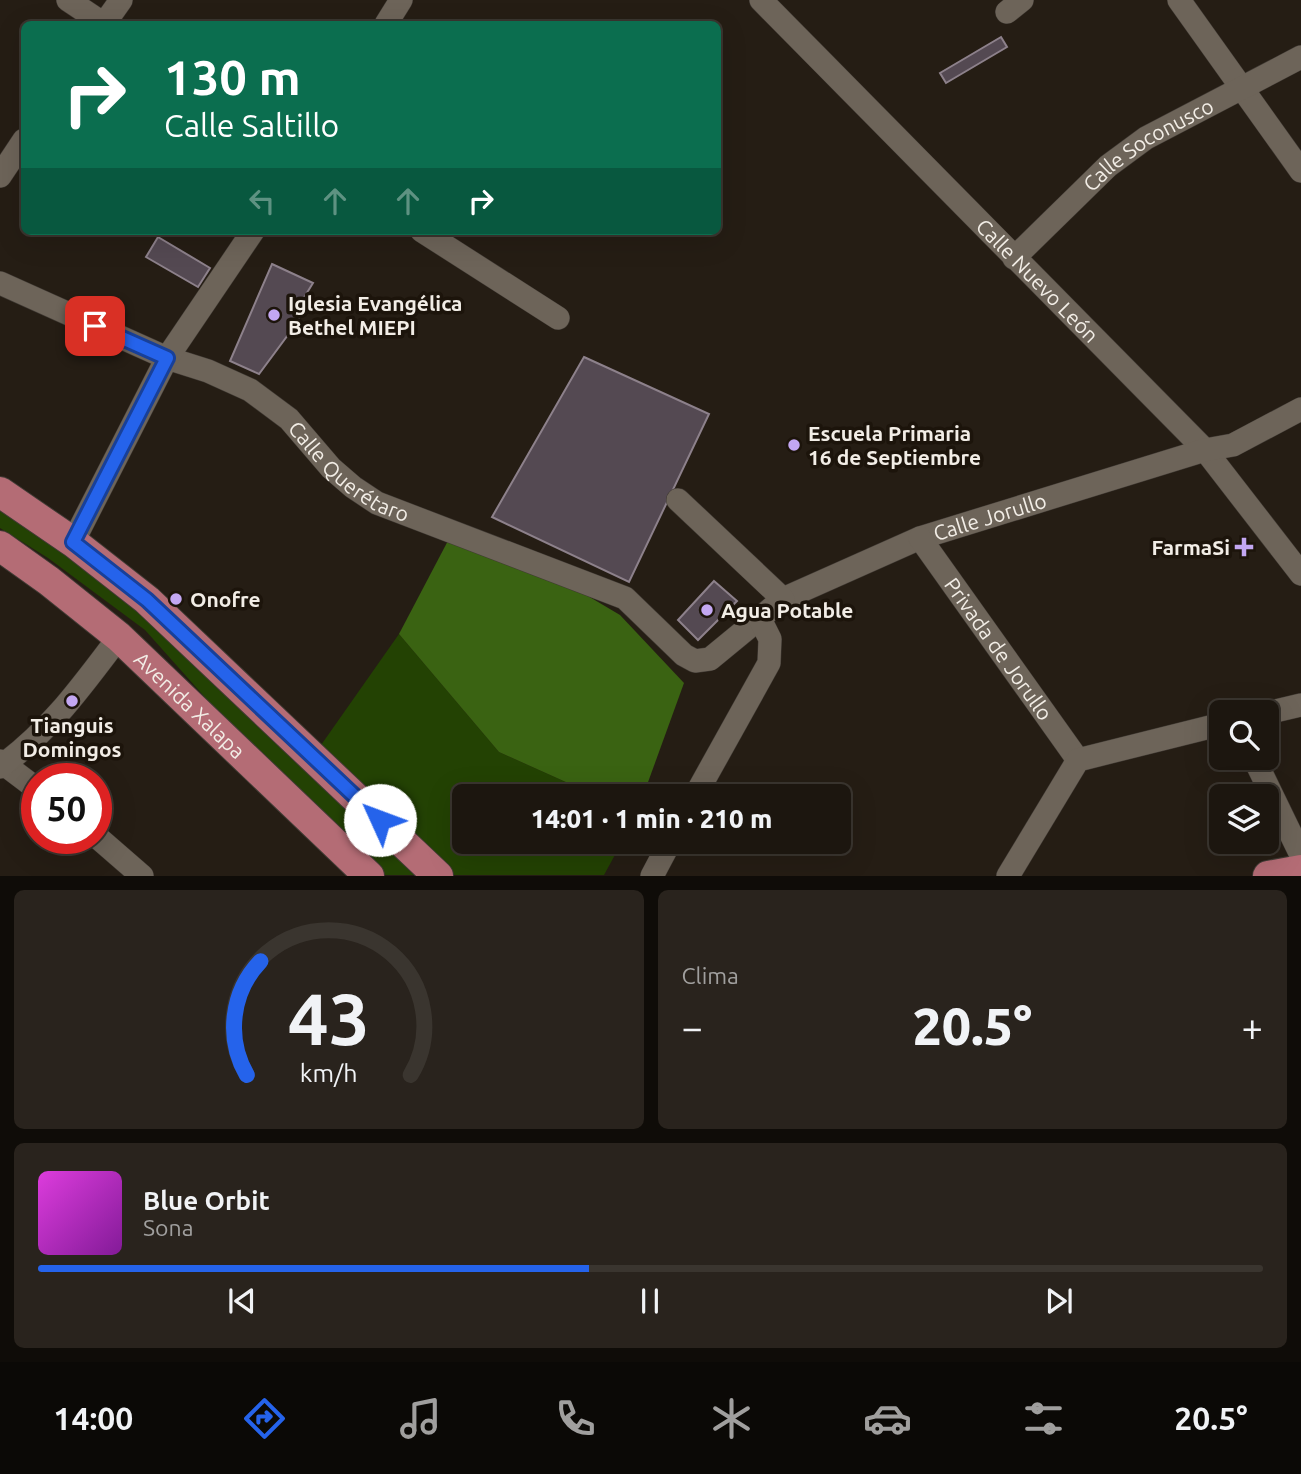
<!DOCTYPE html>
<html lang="es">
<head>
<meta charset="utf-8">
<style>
  body { margin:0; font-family:Ubuntu,sans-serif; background:#29231d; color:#f1f3f6; height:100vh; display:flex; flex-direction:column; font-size:26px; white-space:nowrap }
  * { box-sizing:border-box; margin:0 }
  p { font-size:23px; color:#a09f9e }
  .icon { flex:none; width:38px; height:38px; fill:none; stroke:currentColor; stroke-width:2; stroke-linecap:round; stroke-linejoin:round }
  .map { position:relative; height:876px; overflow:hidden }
  .panel { display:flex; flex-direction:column; gap:14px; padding:14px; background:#0f0c08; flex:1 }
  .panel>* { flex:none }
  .guide { position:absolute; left:21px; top:21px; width:700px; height:214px; border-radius:10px; box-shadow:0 7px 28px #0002,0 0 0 2px #3a352f; background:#0b6e4f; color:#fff; overflow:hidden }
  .buttons { position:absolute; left:1209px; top:700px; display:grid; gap:14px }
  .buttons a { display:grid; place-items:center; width:70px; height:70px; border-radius:10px; background:#1c160f; box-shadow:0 7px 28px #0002,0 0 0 2px #3a352f; font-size:35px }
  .speed { position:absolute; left:21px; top:763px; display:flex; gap:14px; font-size:35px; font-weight:700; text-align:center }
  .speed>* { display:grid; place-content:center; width:91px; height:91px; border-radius:50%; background:#1c160f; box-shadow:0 7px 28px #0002,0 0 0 2px #3a352f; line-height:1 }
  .speed .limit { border:10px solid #d22; background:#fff; color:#111 }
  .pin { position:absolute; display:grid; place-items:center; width:60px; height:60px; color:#fff; margin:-30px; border-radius:14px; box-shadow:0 4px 10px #0006 }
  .me { position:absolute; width:77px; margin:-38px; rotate:313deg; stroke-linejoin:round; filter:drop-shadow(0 0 5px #0008) }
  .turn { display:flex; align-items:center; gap:24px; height:147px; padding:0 28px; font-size:32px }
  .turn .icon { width:91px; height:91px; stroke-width:2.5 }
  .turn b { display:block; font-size:49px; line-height:60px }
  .lanes { display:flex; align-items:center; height:66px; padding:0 28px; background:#0003; justify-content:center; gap:35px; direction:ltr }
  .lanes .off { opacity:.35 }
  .big { font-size:52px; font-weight:800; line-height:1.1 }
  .panel .tile { flex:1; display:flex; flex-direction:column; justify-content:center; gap:10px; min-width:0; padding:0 24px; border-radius:10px; background:#29231d }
  .panel .dial { align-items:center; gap:0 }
  .dial svg { height:182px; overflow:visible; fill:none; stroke:#3a352f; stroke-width:7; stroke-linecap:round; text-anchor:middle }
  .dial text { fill:#f1f3f6; stroke:none }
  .song { display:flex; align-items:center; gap:21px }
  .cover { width:84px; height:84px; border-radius:10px; background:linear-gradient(135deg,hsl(300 70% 55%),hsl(290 70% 35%)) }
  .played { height:7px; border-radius:4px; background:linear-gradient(90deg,#2563eb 45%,#3a352f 45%) }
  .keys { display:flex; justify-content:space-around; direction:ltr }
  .heat { display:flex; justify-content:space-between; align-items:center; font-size:38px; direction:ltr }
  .panel .tiles { flex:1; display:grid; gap:14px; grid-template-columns:1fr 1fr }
  .tile:last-child { grid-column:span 2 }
  .trip { position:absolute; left:452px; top:784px; width:399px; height:70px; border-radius:10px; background:#1c160f; box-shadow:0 7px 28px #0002,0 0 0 2px #3a352f; font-weight:800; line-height:70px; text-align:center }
  .dock { display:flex; height:112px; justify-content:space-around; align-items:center; background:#0b0906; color:#a09f9e }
  .dock .icon { width:49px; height:49px }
  .dock .on { color:#2563eb }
  .dock b { font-size:32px; color:#f1f3f6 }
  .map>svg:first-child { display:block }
  .green { fill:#234203 }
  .forest { fill:#3a6312 }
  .building { fill:#544952; stroke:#8d818b; stroke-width:2 }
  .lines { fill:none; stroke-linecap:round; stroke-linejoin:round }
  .minor-casing { stroke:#403a34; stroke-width:24 }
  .major-casing { stroke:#403a34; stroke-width:32 }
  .minor { stroke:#6d6459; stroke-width:23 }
  .major { stroke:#b46c75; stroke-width:30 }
  .route-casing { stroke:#184099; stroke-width:18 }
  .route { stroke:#2563eb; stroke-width:12 }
  .poi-dot { fill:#c3a7f2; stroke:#1c140b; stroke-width:2.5 }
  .labels { text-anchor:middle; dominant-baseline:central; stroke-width:7; stroke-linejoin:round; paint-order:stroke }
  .street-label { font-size:21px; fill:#f2ede6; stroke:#1c140b }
  .poi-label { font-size:21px; font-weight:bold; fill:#f2ede6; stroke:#1c140b; text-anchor:start }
</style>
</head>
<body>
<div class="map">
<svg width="1301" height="876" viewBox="0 0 1301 876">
  <rect width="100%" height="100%" fill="#251d14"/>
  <path class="green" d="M0,495L60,540L425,875H384L284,786L145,630L48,558L0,528Z
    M399,634L499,752L597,796H464V842H622L604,875H448L314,755Z"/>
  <path class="forest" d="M451,535L544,570L620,615L684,683L643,796H597L499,752L399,634Z"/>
  <path class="building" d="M1001,37L1007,47L946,83L940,73Z
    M158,237L210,268L198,287L146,257Z
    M272,264L313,283L297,309L299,320L259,374L230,361Z
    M584,357L709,414L629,582L492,517Z
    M714,581L737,601L698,640L678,620Z"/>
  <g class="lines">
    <defs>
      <g id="minor">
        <path d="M68,0L104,24"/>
        <path id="s1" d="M761,0L1205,450L1301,574"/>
        <path d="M1179,0L1301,171"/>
        <path d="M1007,12L1022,0"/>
        <path d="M104,24L121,0"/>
        <path d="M386,24L401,0"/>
        <path d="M0,176L24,140"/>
        <path d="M422,231L558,318"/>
        <path id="s2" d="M1014,258L1108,166L1146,138L1301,57"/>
        <path id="s3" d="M0,283L167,358L208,371L250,390L289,419L331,468L353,487L377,503L625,598L684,655L695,661L710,659L783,599L920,538L1205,450L1233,445L1301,409"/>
        <path d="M678,500L783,599"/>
        <path id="s4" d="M920,538L1078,760"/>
        <path d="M73,542L167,358L253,231"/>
        <path d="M1267,713L1301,705"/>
        <path d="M1254,758L1301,855"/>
        <path d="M0,761L37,789"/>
        <path d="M0,767C50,731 82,686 119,637"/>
        <path d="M695,796L769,663L770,639L759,617"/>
        <path d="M96,836L142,876"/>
        <path d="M652,876L670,842"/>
        <path d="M1008,876L1078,760L1222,724"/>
      </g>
      <g id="major">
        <path d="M0,492L73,542L147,600L438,876"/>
        <path id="s5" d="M0,546L49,581L119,637L369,876"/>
        <path d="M1268,876L1301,870"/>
      </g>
    </defs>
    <use href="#minor" class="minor-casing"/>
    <use href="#major" class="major-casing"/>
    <use href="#minor" class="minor"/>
    <use href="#major" class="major"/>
  </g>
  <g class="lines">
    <defs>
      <path id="route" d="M95,326L167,358L73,542L147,600L380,820"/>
    </defs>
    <use href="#route" class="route-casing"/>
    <use href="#route" class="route"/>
  </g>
  <g class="poi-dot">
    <circle cx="274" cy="315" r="7"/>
    <circle cx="794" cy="445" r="7"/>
    <path d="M1240.5 536.5h7v7h7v7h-7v7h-7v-7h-7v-7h7z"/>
    <circle cx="176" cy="599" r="7"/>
    <circle cx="707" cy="610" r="7"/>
    <circle cx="72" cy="701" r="7"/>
  </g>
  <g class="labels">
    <g class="street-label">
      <text stroke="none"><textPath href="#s2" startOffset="177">Calle Soconusco</textPath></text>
      <text stroke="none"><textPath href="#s1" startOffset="394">Calle Nuevo León</textPath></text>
      <text stroke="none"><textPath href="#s3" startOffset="402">Calle Querétaro</textPath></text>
      <text stroke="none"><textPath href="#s3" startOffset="1136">Calle Jorullo</textPath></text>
      <text stroke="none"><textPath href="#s4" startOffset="136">Privada de Jorullo</textPath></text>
      <text stroke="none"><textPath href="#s5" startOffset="248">Avenida Xalapa</textPath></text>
    </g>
    <g class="poi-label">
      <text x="288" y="303">Iglesia Evangélica<tspan x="288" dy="24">Bethel MIEPI</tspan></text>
      <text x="808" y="433">Escuela Primaria<tspan x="808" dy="24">16 de Septiembre</tspan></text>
      <text x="1230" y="547" text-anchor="end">FarmaSi</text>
      <text x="190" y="599">Onofre</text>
      <text x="721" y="610">Agua Potable</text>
      <text x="72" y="725" text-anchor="middle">Tianguis<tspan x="72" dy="24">Domingos</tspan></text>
    </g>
  </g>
</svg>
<div class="buttons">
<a><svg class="icon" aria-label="search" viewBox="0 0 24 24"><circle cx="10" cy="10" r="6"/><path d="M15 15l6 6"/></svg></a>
<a><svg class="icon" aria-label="layers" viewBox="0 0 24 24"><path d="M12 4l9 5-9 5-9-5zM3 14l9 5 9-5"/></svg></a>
</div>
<div class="speed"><div class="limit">50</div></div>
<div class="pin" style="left:95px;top:326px;background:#d93025"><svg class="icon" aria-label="arrive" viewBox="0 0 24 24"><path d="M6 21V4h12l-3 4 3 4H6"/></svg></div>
<svg class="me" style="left:380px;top:820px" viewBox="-20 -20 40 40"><circle r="19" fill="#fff"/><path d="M0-13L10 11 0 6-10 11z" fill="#2563eb"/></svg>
<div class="trip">14:01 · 1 min · 210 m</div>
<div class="guide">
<div class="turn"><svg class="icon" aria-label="right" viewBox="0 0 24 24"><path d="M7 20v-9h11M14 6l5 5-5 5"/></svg><div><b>130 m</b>Calle Saltillo</div></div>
<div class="lanes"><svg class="icon off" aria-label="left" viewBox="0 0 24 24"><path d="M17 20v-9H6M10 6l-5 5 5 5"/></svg><svg class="icon off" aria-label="ahead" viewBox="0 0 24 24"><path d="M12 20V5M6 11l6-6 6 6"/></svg><svg class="icon off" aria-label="ahead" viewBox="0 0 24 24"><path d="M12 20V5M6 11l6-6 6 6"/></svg><svg class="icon" aria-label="right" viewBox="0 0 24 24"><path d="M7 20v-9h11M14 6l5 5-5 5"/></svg></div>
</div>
</div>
<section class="panel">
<div class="tiles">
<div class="tile dial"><svg viewBox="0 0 100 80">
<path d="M14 69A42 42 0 1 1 86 69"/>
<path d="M14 69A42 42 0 0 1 20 19" stroke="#2563eb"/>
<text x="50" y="56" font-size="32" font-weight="700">43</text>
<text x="50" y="72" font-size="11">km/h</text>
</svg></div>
<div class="tile"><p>Clima</p>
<div class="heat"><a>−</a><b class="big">20.5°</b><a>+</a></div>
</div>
<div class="tile">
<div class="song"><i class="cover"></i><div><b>Blue Orbit</b><p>Sona</p></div></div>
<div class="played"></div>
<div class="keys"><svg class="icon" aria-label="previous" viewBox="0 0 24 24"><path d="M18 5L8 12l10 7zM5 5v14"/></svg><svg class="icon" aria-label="pause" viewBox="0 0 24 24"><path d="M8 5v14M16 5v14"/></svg><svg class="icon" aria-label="next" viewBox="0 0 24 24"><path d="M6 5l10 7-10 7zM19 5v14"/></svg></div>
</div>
</div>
</section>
<nav class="dock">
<b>14:00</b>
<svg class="icon on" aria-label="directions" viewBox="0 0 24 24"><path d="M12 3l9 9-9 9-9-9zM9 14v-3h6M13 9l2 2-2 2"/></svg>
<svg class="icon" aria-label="music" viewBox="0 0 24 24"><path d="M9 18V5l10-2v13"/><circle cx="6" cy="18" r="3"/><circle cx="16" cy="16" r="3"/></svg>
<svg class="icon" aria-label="phone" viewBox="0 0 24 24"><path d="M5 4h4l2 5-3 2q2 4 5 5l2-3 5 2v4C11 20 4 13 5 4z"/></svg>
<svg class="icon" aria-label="climate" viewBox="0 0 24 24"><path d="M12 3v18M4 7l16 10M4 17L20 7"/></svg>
<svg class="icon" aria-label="car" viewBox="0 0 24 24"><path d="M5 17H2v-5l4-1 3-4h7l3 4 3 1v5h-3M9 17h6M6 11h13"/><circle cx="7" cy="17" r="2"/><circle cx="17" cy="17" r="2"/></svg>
<svg class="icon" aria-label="filters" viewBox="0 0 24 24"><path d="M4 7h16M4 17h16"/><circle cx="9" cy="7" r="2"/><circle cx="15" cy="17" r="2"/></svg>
<b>20.5°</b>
</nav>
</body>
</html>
